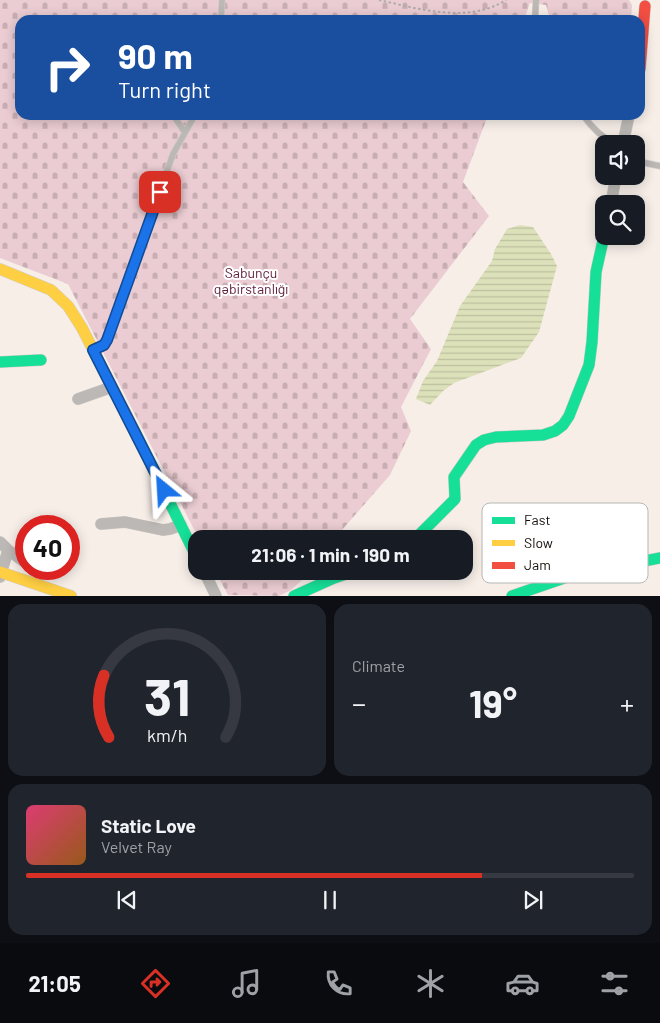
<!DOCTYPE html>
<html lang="en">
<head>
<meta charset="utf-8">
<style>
  body { margin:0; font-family:Barlow,sans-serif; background:#20242c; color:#f1f3f6; height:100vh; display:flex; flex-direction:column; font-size:19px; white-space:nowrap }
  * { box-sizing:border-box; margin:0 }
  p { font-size:16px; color:#9ea1a6 }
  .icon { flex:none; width:28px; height:28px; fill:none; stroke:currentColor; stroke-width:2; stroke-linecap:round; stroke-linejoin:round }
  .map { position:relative; height:596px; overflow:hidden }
  .panel { display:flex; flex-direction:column; gap:8px; padding:8px; background:#0d0f14; flex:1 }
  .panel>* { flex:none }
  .banner { position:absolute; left:15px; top:15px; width:630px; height:105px; border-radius:15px; box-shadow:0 2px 12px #0003; background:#1a4fa0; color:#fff; overflow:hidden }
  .fabs { position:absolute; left:595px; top:135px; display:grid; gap:10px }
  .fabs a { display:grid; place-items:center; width:50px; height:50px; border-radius:10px; background:#171b24; box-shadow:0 2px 12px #0003; font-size:25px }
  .speed { position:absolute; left:15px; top:515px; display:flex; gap:10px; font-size:25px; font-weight:700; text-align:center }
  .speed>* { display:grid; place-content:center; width:65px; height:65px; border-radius:50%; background:#171b24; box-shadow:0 2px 12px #0003; line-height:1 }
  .speed .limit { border:8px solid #d22; background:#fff; color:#111 }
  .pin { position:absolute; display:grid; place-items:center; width:42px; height:42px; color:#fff; margin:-21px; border-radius:10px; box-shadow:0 2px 8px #0006 }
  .me { position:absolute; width:55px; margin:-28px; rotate:333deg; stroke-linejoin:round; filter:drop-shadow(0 0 4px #0008) }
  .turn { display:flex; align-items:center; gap:18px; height:105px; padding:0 20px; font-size:22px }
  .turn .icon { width:65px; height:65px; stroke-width:2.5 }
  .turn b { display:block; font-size:35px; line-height:42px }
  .big { font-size:38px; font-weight:700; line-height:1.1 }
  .panel .tile { flex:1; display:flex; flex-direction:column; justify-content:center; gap:8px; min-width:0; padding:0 18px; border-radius:15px; background:#20242c }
  .panel .dial { align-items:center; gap:0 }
  .dial svg { height:130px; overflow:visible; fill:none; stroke:#363941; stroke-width:7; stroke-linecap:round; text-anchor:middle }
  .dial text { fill:#f1f3f6; stroke:none }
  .song { display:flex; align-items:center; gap:15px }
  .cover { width:60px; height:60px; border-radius:8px; background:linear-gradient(135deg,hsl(340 70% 55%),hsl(30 70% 35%)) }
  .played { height:5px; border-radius:2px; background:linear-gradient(90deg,#d93025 75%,#363941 75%) }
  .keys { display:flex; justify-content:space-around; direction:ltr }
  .heat { display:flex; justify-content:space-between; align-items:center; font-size:28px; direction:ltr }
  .panel .tiles { flex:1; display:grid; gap:8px; grid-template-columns:1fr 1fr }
  .tile:last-child { grid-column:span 2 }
  .trip { position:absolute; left:188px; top:530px; width:285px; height:50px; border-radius:15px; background:#171b24; box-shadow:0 2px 12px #0003; font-weight:700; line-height:50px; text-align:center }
  .tab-bar { display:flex; height:80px; justify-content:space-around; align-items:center; background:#090b0e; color:#9ea1a6 }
  .tab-bar .icon { width:35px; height:35px }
  .tab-bar .active { color:#d93025 }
  .tab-bar b { font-size:22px; color:#f1f3f6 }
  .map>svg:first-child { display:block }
  .cemetery { fill:url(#cemetery-stones) }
  .water { fill:url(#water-rules) }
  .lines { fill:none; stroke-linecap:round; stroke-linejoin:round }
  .lane-casing { stroke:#d1cbc6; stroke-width:7 }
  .street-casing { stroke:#d1cbc6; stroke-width:12 }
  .fast-casing { stroke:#d1cbc6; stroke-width:12 }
  .slow-casing { stroke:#d1cbc6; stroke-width:12 }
  .jam-casing { stroke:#d1cbc6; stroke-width:12 }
  .path { stroke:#b0aca8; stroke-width:2; stroke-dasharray:2.5 2.5; stroke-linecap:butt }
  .lane { stroke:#bbb8b5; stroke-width:5.5 }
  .street { stroke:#bbb8b5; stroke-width:11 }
  .fast { stroke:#16e098; stroke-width:11 }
  .slow { stroke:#ffcf43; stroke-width:11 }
  .jam { stroke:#f24e42; stroke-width:11 }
  .route-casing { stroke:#114b97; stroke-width:12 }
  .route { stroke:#1a73e8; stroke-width:9 }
  .labels { text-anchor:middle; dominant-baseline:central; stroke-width:4; stroke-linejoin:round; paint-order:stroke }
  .park-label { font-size:14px; fill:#5e1c39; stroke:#fff }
  .key { fill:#fff; stroke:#b8b7b6; stroke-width:1 }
  .key-label { font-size:14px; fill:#140e0a }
</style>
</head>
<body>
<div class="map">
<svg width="660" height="596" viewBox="0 0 660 596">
  <defs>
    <pattern id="cemetery-stones" width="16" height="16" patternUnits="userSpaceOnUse" patternTransform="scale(1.25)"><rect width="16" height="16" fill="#eaccd2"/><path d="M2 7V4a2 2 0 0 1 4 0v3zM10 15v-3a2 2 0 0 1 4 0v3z" fill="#c8aeb3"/></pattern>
    <pattern id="water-rules" width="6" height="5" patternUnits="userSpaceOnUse" patternTransform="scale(1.25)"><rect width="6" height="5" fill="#dde1ba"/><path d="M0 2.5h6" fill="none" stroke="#bdc09f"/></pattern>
  </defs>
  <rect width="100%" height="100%" fill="#f7eee8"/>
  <path class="cemetery" d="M0,0H629L632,5L631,20H550L546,5L530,3L524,20H20V115H488L463,182L489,216L410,319L431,349L401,407L411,431L390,475L341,531L337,539H199L68,284L0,258Z
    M215,571H312L291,590L279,596L228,595Z"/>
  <path class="water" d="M520,225L533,227L551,254L557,266L539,332L521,358L454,383L443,391L430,405L416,399L423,381L437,361L460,306L492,261L495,249L507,229Z"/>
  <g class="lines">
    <defs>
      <path id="lane" d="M221,20L222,0
        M535,20L536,0
        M173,115L184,131
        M583,115C592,128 601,137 615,144
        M636,161L660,166
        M95,349L104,345L107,340L173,154L195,115"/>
      <path id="street" d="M623,144L629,115
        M611,204L616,176
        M78,399L112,387
        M101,524L125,522L163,530L170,529L181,525
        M608,538V568
        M0,542L8,550L0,577
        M8,550L26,563
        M33,569L35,570
        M204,571L216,596
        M417,571V573"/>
      <path id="fast" d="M0,362L41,360
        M134,430L196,556
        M415,539L455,499L454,477L476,445L484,440L496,437L543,435L555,431L563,425L569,416L589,365L592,342L596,272L604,236
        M294,596L334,578L355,571
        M512,596L570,576L660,558"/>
      <path id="slow" d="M0,269L51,290L68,306L82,328L134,430
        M0,572L71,596"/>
      <path id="jam" d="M640,69L645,6"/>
    </defs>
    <use href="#lane" class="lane-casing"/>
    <use href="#street" class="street-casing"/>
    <use href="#fast" class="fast-casing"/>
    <use href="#slow" class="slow-casing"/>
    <use href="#jam" class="jam-casing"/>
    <path class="path" d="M379,0C420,9 468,24 506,0"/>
    <use href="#lane" class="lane"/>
    <use href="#street" class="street"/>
    <use href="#fast" class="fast"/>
    <use href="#slow" class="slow"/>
    <use href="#jam" class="jam"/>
  </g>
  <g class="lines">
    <defs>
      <path id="route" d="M160,192L107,340L104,345L93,350L164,490"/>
    </defs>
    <use href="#route" class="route-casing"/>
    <use href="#route" class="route"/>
  </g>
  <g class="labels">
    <g class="park-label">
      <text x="251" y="272">Sabunçu<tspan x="251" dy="16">qəbirstanlığı</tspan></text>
    </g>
  </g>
  <rect x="482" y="503" width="166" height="80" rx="8" class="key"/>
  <rect x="492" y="517" width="23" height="7" fill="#16e098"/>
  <rect x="492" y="540" width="23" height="6" fill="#ffcf43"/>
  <rect x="492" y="562" width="23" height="7" fill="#f24e42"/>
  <g class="key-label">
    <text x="524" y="525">Fast</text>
    <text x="524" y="548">Slow</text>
    <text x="524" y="570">Jam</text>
  </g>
</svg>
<div class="fabs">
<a><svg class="icon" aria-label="sound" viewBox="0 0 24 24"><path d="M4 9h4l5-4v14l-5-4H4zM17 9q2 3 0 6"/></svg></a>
<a><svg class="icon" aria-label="search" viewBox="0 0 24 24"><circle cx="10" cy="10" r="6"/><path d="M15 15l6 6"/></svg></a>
</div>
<div class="speed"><div class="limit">40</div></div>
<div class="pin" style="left:160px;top:192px;background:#d93025"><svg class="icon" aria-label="arrive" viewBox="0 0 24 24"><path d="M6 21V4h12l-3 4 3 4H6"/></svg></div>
<svg class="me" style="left:164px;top:490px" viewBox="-20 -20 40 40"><path d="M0-17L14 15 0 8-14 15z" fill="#1a73e8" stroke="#fff" stroke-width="4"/></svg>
<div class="trip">21:06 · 1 min · 190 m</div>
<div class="banner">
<div class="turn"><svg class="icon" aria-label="right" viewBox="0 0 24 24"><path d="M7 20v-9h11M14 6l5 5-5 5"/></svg><div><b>90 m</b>Turn right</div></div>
</div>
</div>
<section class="panel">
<div class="tiles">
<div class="tile dial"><svg viewBox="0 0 100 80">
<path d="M14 69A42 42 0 1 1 86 69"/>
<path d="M14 69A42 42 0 0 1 11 31" stroke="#d93025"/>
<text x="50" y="56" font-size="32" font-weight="700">31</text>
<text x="50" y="72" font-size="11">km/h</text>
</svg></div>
<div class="tile"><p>Climate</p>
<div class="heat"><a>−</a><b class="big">19°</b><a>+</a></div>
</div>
<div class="tile">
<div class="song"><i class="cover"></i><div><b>Static Love</b><p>Velvet Ray</p></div></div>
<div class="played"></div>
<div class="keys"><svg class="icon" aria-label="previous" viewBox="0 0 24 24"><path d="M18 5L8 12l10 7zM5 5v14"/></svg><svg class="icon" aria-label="pause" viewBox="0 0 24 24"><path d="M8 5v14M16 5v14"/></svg><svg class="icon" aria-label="next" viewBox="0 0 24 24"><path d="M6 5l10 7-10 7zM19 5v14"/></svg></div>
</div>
</div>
</section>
<nav class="tab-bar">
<b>21:05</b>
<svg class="icon active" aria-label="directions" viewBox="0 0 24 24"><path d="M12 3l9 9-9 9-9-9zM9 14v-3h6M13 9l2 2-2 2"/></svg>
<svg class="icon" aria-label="music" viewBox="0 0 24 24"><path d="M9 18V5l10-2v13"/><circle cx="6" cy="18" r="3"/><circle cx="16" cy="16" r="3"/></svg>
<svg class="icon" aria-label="phone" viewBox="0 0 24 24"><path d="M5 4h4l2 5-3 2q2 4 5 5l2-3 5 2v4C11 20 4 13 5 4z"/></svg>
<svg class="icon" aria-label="climate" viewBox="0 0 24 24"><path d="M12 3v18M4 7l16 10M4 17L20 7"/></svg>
<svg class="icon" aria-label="car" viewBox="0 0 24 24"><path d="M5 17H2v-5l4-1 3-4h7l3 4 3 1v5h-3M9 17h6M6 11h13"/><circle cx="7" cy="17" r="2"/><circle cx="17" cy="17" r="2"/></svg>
<svg class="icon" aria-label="filters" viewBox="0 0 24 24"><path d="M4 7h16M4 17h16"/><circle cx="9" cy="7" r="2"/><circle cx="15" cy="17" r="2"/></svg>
</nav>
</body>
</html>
